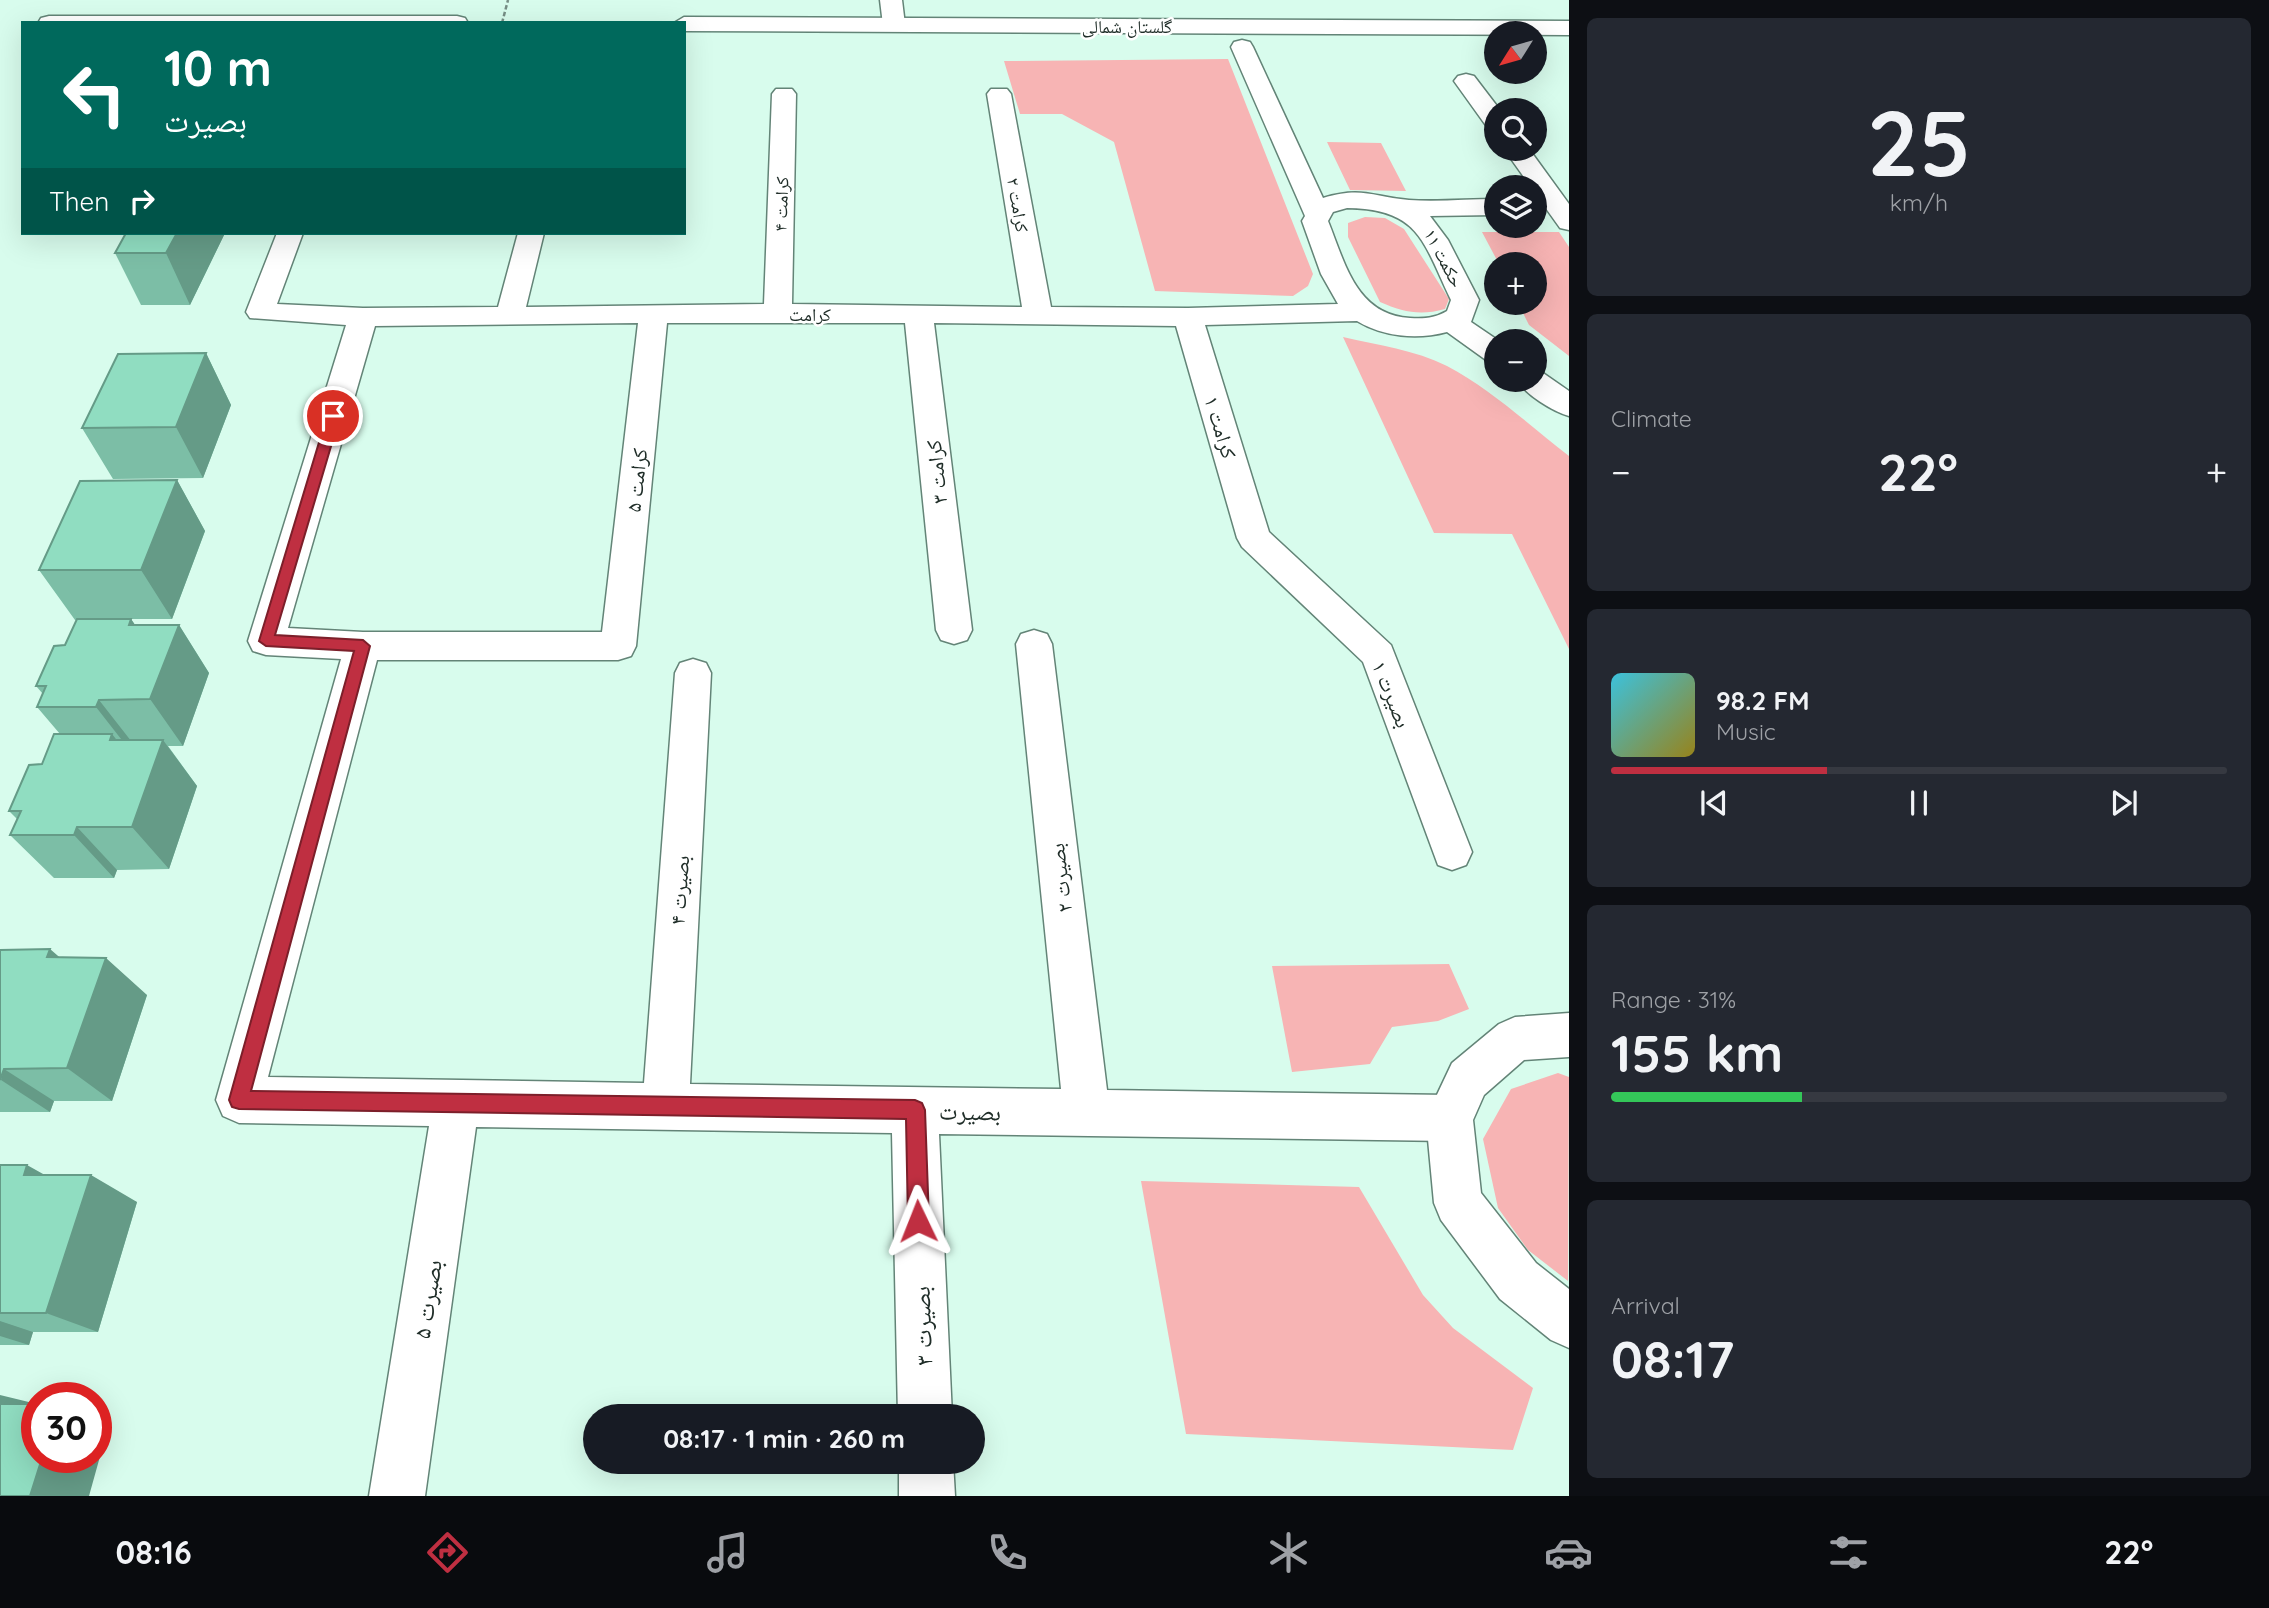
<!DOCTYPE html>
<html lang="en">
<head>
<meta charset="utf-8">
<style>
  body { margin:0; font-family:Quicksand,"Noto Naskh Arabic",sans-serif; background:#242831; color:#f1f3f6; height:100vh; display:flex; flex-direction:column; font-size:26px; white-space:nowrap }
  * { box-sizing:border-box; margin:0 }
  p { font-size:23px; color:#9ea1a6 }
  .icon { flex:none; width:38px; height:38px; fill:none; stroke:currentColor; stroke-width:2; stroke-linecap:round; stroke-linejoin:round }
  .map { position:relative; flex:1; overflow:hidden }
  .panel { display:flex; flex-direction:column; gap:18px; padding:18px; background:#0d0f14; width:700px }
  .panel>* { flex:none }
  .hud { position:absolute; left:21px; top:21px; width:665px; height:214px; border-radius:0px; box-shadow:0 7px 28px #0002; background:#00695c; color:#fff; overflow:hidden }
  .needle { width:46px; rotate:233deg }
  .tools { position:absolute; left:1484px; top:21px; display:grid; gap:14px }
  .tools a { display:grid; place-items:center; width:63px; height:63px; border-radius:50%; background:#171b24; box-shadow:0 7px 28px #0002; font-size:35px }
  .speed { position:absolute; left:21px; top:1382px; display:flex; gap:14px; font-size:35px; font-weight:700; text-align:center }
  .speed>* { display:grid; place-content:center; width:91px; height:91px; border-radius:50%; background:#171b24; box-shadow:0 7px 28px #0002; line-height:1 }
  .speed .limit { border:10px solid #d22; background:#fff; color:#111 }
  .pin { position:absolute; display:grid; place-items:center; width:60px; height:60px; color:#fff; margin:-30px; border:4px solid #fff; border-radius:50%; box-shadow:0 2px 7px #0007 }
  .me { position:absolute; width:77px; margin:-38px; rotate:358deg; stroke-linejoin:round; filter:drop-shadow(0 0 5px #0008) }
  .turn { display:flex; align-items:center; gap:24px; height:147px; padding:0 28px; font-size:32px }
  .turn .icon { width:91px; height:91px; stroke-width:2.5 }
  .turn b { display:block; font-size:49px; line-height:60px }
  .then { display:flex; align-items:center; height:66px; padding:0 28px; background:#0003; gap:14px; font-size:26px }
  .big { font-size:52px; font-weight:800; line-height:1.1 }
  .panel .widget { flex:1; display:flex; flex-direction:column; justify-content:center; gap:10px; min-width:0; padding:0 24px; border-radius:10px; background:#242831 }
  .panel .dial { align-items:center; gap:0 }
  .dial b { font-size:91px; line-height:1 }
  .song { display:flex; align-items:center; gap:21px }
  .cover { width:84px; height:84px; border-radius:10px; background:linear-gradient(135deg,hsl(190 70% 55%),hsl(50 70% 35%)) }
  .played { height:7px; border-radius:4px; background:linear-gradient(90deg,#bf2f41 35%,#363941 35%) }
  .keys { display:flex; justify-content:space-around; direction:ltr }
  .heat { display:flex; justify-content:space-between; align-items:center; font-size:38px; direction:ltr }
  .charge { height:10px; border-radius:5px; background:linear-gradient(90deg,#34c759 31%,#363941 0) }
  .trip { position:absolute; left:583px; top:1404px; width:402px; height:70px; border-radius:35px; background:#171b24; box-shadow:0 7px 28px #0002; font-weight:800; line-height:70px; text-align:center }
  .menu { display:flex; height:112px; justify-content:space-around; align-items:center; background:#090b0e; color:#9ea1a6 }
  .menu .icon { width:49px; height:49px }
  .menu .current { color:#bf2f41 }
  .menu b { font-size:32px; color:#f1f3f6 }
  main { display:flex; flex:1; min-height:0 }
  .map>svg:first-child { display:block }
  .green { fill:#f7b4b4 }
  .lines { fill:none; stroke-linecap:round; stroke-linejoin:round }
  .minor-casing { stroke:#638477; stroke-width:3 }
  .tertiary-casing { stroke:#638477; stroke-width:3 }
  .secondary-casing { stroke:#638477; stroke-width:3 }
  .path { stroke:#768e85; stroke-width:2.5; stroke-dasharray:4.5 2.5; stroke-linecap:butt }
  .minor { fill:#fff; fill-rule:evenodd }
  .tertiary { fill:#fff; fill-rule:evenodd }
  .secondary { fill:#fff; fill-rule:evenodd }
  .wall { fill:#7cbea6 }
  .shaded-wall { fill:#659b87 }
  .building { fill:#90ddc1; stroke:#659b87; stroke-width:2 }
  .route { fill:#bf2f41; stroke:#7c1f2a; stroke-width:2 }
  .labels { text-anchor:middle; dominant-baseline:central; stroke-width:5; stroke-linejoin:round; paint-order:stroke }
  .far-street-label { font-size:18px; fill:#202e29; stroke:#fff }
  .street-label { font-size:21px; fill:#202e29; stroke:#fff }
  .near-street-label { font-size:24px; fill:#202e29; stroke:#fff }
</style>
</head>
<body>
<main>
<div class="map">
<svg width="1569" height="1496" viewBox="0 0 1569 1496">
  <rect width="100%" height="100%" fill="#d8fced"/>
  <path class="green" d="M1228,59L1313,274L1308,286L1293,296L1155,291L1114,142L1062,114H1020L1004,61Z
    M1327,142L1381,143L1406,191L1350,190Z
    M1365,217L1385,218L1404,229L1449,299L1445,309C1420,316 1403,312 1380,302L1348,237V223Z
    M1482,232H1559L1569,247V356L1529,325L1518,303H1535V264H1499Z
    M1343,337C1378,345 1415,350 1447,366C1491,389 1530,426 1569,456V649L1512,534L1434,533Z
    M1449,964L1469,1009L1438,1021L1392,1027L1370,1064L1292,1072L1272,966Z
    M1558,1073L1569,1077L1568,1281L1528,1250L1498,1208L1483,1139L1511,1089Z
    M1141,1181L1359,1187L1423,1295L1453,1328L1533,1388L1513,1450L1186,1434Z"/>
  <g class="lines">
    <defs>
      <path id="minor" d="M1242,40L1250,42L1253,47L1323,198C1362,186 1373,197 1409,200C1438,202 1467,199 1496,199V215L1430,216L1448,240L1479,300L1471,322L1499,341H1496V362L1486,360L1447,332C1417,340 1384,337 1357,321L1205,325L1269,532L1391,645L1472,852L1466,865L1452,870L1438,865L1363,662L1242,547L1237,538L1176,326L934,323L972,630L967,640L954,644L941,640L936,630L905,323H667L636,646L631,656L618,660H377L268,1077L644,1083L675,673L680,663L693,659L706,663L711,673L690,1084L1061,1089L1016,644L1021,634L1034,630L1047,634L1052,644L1107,1090L1449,1095L1466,1102L1472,1118L1466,1134L1449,1141L939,1134L952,1416H898L892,1133L476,1127L425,1496H369L429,1126L239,1123L223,1116L216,1100L341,659L266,655L253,651L248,641L346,325L250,318L246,312L277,233H303L277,304L363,308L498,307L518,233H544L526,307L764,304L772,94L776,89H792L796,94L792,304L1022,307L987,94L991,89H1007L1011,94L1051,307L1188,308L1338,304L1321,274L1302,221L1305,216L1231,47L1234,42ZM1347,208C1420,209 1423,242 1451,300L1447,311C1435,318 1424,319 1410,318C1356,315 1345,263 1328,221L1333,212ZM638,323L602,632H363L288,628L375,326Z
        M1466,74L1474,76L1500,110H1496V129L1487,127L1454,81L1458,76Z
        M1504,149H1529L1569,204V230L1560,228L1535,193V187H1531Z
        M1535,371L1543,373L1569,391V416C1552,411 1526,395 1517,380H1535Z
        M899,1461H953L955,1496H899Z"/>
      <path id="tertiary" d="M880,0H902L905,25L902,30H886L883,25Z
        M1569,1013V1057L1524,1060L1484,1095L1473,1120L1481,1193L1536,1263L1569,1289V1348L1551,1340L1500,1299L1441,1220L1434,1203L1426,1118L1452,1063L1499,1024L1515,1017Z"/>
      <path id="secondary" d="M49,16H457L465,18L468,23H38L41,18Z
        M684,17L1569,21V35L684,31V23H674Z"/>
    </defs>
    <use href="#minor" class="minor-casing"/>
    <use href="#tertiary" class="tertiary-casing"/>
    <use href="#secondary" class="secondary-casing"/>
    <path class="path" d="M502,23L508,0"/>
    <use href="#minor" class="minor"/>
    <use href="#tertiary" class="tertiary"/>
    <use href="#secondary" class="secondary"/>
  </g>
  <path class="wall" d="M225,233L190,305H141L115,253Z
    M206,353L231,405L203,478L113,479L82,428Z
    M177,480L205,531L172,619H131L135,625H179L209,673L183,746H168L197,786L169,869L117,870L114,878H54L10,835L17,819L9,811L42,764L60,734L37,707L43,694L36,686L65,645L77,620H75L39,570Z
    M0,950L59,957L147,995L112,1101H54L50,1112H0Z
    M0,1165L45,1175L137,1202L98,1332H33L29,1345H0Z"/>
  <path class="shaded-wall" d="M177,233H225L190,305L166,253Z
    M206,353L231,405L203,478L176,427Z
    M177,480L205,531L172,619L141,570Z
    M131,619L163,666L179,625L209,673L183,746L150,699L129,625Z
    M99,700L135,746L132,753L96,707Z
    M112,734L148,780L110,740Z
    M163,740L197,786L169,869L132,827Z
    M77,827L117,870L114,878L74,835Z
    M50,949L94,987L47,957Z
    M106,958L147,995L112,1101L67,1068Z
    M4,1069L54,1101L50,1112L1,1080Z
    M27,1165L77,1193L24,1175Z
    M91,1175L137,1202L98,1332L46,1313Z
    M0,1321L33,1332L29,1345L0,1336Z
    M0,1395L37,1404L0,1408Z
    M96,1413L111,1417L89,1496H30L42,1458H96Z"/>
  <path class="building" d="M258,22V23H213Z
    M126,233H177L166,253H115Z
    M206,353L176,427L82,428L118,354Z
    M177,480L141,570H39L80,481Z
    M77,619H131L129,625H179L150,699L99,700L96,707H37L46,686H36L54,646L65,645Z
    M54,734H112L110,740H163L132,827H77L74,835H10L21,811H9L29,765L42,764Z
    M50,949L47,957L106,958L67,1068L4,1069L0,1080V950Z
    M0,1165H27L24,1175H91L46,1313H0Z
    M0,1404H37V1458H42L30,1496H0Z"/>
  <path class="route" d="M333,412L340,416L275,635L363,640L370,646L251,1091L915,1100L922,1103L925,1110L929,1221L926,1228L918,1231L911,1228L908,1221L906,1119L239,1109L232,1107L229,1100L354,651L266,646L259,641L327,416Z"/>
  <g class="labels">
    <g class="far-street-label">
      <text x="1127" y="26">گلستان شمالی</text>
      <text transform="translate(781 204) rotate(-88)">کرامت ۴</text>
      <text transform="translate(1018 205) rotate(80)">کرامت ۲</text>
      <text transform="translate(1444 258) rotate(62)">حکمت ۱۱</text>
      <text x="810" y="314">کرامت</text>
    </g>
    <g class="street-label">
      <text transform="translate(1221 427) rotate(73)">کرامت ۱</text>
      <text transform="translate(936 472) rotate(-96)">کرامت ۳</text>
      <text transform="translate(636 480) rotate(-84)">کرامت ۵</text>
      <text transform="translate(1392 694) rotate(68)">بصیرت ۱</text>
      <text transform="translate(1060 878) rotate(-97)">بصیرت ۲</text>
      <text transform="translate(679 890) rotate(-86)">بصیرت ۴</text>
    </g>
    <g class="near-street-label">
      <text transform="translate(970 1111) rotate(1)">بصیرت</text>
      <text transform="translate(427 1299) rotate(-81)">بصیرت ۵</text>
      <text transform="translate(922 1326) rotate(-92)">بصیرت ۳</text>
    </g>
  </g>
</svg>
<div class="tools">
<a><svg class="needle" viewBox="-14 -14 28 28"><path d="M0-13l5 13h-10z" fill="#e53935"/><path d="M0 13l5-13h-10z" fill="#9ea1a6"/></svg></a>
<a><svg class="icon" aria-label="search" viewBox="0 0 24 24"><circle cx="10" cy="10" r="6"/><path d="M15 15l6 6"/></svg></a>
<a><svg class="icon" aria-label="layers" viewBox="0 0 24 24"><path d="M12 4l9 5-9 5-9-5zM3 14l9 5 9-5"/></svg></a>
<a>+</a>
<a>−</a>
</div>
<div class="speed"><div class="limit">30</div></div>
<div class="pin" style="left:333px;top:416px;background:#d93025"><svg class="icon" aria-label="arrive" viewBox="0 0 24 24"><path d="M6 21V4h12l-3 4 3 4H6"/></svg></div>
<svg class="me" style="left:918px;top:1221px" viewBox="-20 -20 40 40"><path d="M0-17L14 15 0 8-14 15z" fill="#bf2f41" stroke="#fff" stroke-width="4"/></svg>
<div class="trip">08:17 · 1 min · 260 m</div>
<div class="hud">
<div class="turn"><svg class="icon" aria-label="left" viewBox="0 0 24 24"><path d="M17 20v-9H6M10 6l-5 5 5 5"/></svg><div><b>10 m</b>بصیرت</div></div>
<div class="then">Then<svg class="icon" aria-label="right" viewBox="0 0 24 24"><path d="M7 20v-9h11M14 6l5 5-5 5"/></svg></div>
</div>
</div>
<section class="panel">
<div class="widget dial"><b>25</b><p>km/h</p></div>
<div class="widget"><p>Climate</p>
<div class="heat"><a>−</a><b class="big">22°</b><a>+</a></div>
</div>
<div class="widget">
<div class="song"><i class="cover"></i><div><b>98.2 FM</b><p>Music</p></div></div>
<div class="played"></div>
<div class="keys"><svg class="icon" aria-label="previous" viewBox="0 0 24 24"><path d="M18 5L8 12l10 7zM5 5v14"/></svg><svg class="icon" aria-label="pause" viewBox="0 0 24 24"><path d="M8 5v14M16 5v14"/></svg><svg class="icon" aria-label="next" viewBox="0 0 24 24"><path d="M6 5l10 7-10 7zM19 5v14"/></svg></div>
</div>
<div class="widget"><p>Range · 31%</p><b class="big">155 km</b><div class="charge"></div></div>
<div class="widget"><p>Arrival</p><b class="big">08:17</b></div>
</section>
</main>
<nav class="menu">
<b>08:16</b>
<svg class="icon current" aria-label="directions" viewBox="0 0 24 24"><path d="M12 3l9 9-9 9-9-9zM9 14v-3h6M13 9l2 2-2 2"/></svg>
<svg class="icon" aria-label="music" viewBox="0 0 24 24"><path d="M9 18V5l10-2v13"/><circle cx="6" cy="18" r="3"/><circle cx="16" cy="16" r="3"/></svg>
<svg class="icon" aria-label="phone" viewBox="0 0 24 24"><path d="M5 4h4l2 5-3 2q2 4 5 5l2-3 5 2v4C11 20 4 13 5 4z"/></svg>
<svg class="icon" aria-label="climate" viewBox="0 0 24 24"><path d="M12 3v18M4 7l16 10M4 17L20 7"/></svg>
<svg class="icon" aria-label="car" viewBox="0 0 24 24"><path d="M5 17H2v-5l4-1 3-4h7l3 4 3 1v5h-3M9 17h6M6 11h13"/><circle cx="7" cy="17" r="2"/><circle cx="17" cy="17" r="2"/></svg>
<svg class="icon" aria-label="filters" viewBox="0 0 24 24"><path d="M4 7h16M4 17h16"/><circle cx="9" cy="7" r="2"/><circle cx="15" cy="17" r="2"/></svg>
<b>22°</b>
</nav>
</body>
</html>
